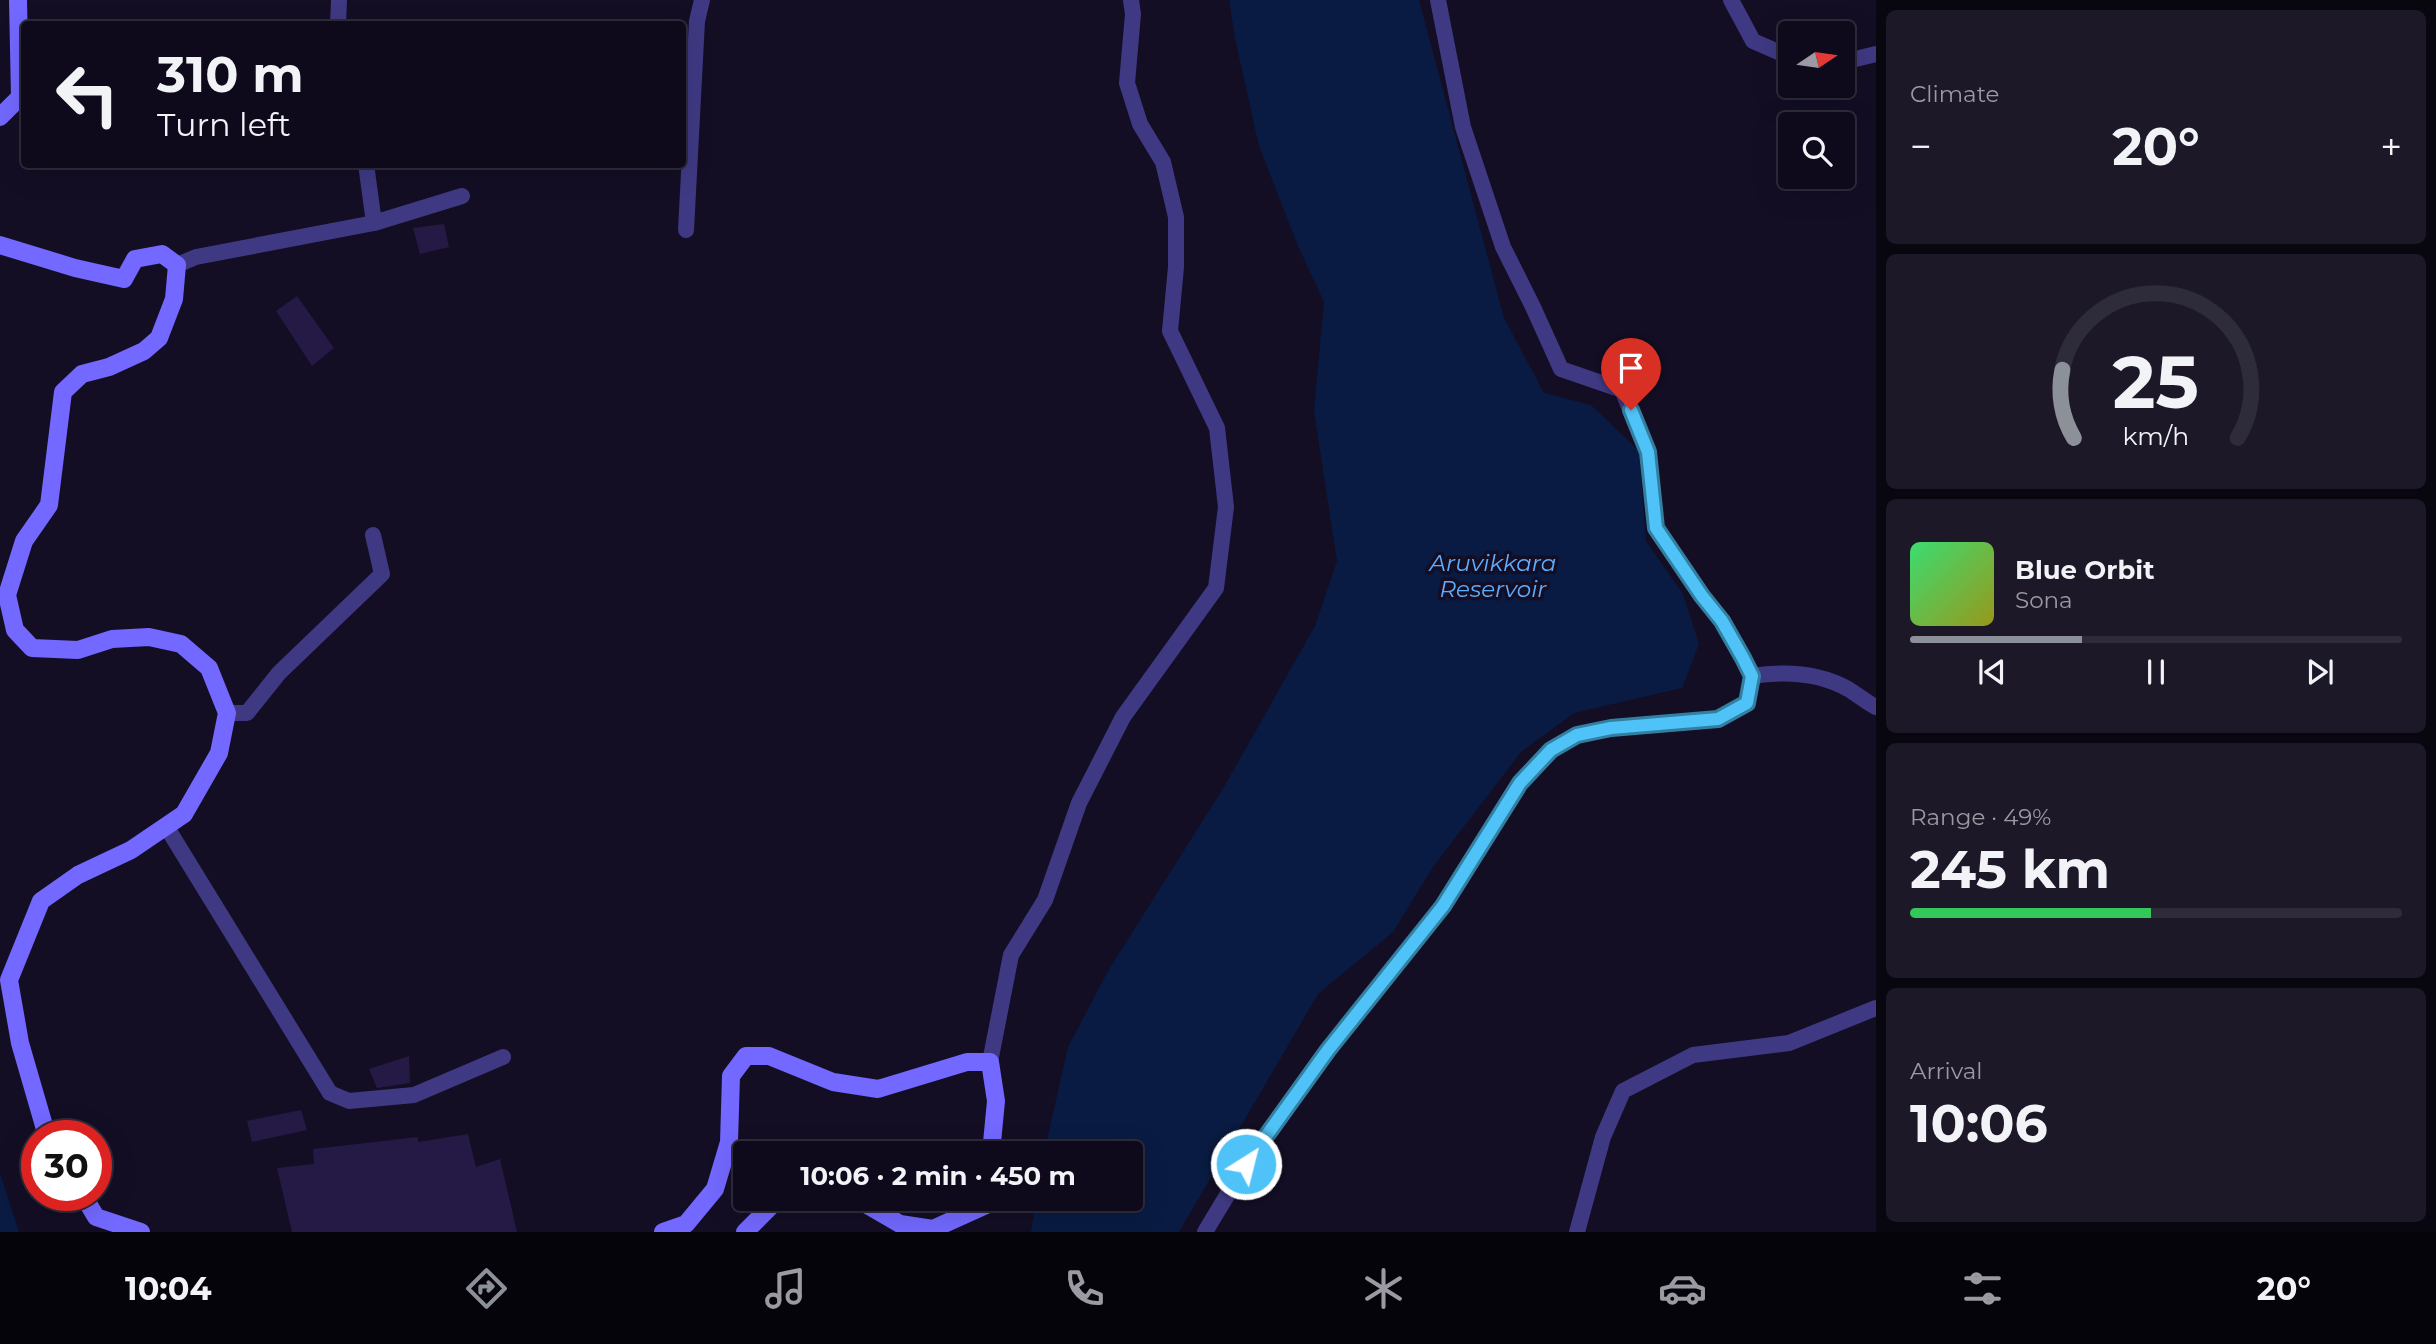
<!DOCTYPE html>
<html lang="en">
<head>
<meta charset="utf-8">
<style>
  body { margin:0; font-family:Montserrat,sans-serif; background:#1c1828; color:#f1f3f6; height:100vh; display:flex; flex-direction:column; font-size:26px; white-space:nowrap }
  * { box-sizing:border-box; margin:0 }
  p { font-size:23px; color:#9b9aa3 }
  .icon { flex:none; width:38px; height:38px; fill:none; stroke:currentColor; stroke-width:2; stroke-linecap:round; stroke-linejoin:round }
  .map { position:relative; flex:1; overflow:hidden }
  .panel { display:flex; flex-direction:column; gap:10px; padding:10px; background:#08060f; width:560px }
  .panel>* { flex:none }
  .top-card { position:absolute; left:21px; top:21px; width:665px; height:147px; border-radius:7px; box-shadow:0 7px 28px #0002,0 0 0 2px #2e2b3a; background:#0e0a1b; color:#f1f3f6; overflow:hidden }
  .needle { width:46px; rotate:77deg }
  .controls { position:absolute; left:1778px; top:21px; display:grid; gap:14px }
  .controls a { display:grid; place-items:center; width:77px; height:77px; border-radius:7px; background:#0e0a1b; box-shadow:0 7px 28px #0002,0 0 0 2px #2e2b3a; font-size:35px }
  .speed { position:absolute; left:21px; top:1120px; display:flex; gap:14px; font-size:35px; font-weight:700; text-align:center }
  .speed>* { display:grid; place-content:center; width:91px; height:91px; border-radius:50%; background:#0e0a1b; box-shadow:0 7px 28px #0002,0 0 0 2px #2e2b3a; line-height:1 }
  .speed .limit { border:10px solid #d22; background:#fff; color:#111 }
  .pin { position:absolute; display:grid; place-items:center; width:60px; height:60px; color:#fff; margin:-72px -30px; border-radius:50% 50% 50% 0; rotate:-45deg; box-shadow:0 0 7px #0007 }
  .pin .icon { rotate:45deg }
  .me { position:absolute; width:77px; margin:-38px; rotate:36deg; stroke-linejoin:round; filter:drop-shadow(0 0 5px #0008) }
  .turn { display:flex; align-items:center; gap:24px; height:147px; padding:0 21px; font-size:32px }
  .turn .icon { width:91px; height:91px; stroke-width:2.5 }
  .turn b { display:block; font-size:49px; line-height:60px }
  .big { font-size:52px; font-weight:700; line-height:1.1 }
  .panel .card { flex:1; display:flex; flex-direction:column; justify-content:center; gap:10px; min-width:0; padding:0 24px; border-radius:10px; background:#1c1828 }
  .panel .dial { align-items:center; gap:0 }
  .dial svg { height:182px; overflow:visible; fill:none; stroke:#2e2b3a; stroke-width:7; stroke-linecap:round; text-anchor:middle }
  .dial text { fill:#f1f3f6; stroke:none }
  .song { display:flex; align-items:center; gap:21px }
  .cover { width:84px; height:84px; border-radius:10px; background:linear-gradient(135deg,hsl(140 70% 55%),hsl(60 70% 35%)) }
  .played { height:7px; border-radius:4px; background:linear-gradient(90deg,#8c9099 35%,#2e2b3a 35%) }
  .keys { display:flex; justify-content:space-around; direction:ltr }
  .heat { display:flex; justify-content:space-between; align-items:center; font-size:38px; direction:ltr }
  .charge { height:10px; border-radius:5px; background:linear-gradient(90deg,#34c759 49%,#2e2b3a 0) }
  .trip { position:absolute; left:733px; top:1141px; width:410px; height:70px; border-radius:7px; background:#0e0a1b; box-shadow:0 7px 28px #0002,0 0 0 2px #2e2b3a; font-weight:700; line-height:70px; text-align:center }
  .tabs { display:flex; height:112px; justify-content:space-around; align-items:center; background:#06040b; color:#9b9aa3 }
  .tabs .icon { width:49px; height:49px }
  .tabs .selected { color:#8c9099 }
  .tabs b { font-size:32px; color:#f1f3f6 }
  main { display:flex; flex:1; min-height:0 }
  .map>svg:first-child { display:block }
  .water { fill:#091b42 }
  .building { fill:#251a45 }
  .lines { fill:none; stroke-linecap:round; stroke-linejoin:round }
  .street { stroke:#3f3983; stroke-width:16 }
  .secondary { stroke:#7368ff; stroke-width:18 }
  .route-casing { stroke:#337fa1; stroke-width:18 }
  .route { stroke:#4fc3f7; stroke-width:12 }
  .labels { text-anchor:middle; dominant-baseline:central; stroke-width:7; stroke-linejoin:round; paint-order:stroke }
  .water-label { font-size:23px; font-style:italic; fill:#5fadff; stroke:#130e24 }
</style>
</head>
<body>
<main>
<div class="map">
<svg width="1876" height="1232" viewBox="0 0 1876 1232">
  <rect width="100%" height="100%" fill="#130e24"/>
  <path class="water" d="M1229,0H1419L1504,318L1544,393L1591,405L1639,451L1646,541L1683,594L1699,644L1682,688L1574,713L1521,752L1433,867L1393,932L1318,994L1179,1232H1031L1036,1199H1130V1153H1044L1068,1047L1108,971L1224,787L1315,626L1337,561L1314,411L1324,302L1298,246L1259,146L1235,38Z
    M0,1173L19,1232H0Z"/>
  <path class="building" d="M444,224L449,247L420,254L413,228Z
    M297,296L334,348L312,366L276,311Z
    M409,1056L410,1083L377,1088L369,1069Z
    M301,1110L307,1130L252,1142L247,1121Z
    M468,1134L476,1167L500,1159L517,1232H292L277,1168L314,1164L313,1149L418,1137V1142Z"/>
  <g class="lines">
    <path class="street" d="M1731,0L1753,41L1790,57
      M338,24L339,0
      M1843,62L1876,54
      M366,164L374,223
      M686,230L697,21L702,0
      M177,265L196,257L374,223L462,196
      M1752,676C1785,671 1818,672 1848,689C1858,695 1866,702 1876,707
      M227,713H247L279,673L382,574L373,535
      M166,826L330,1093L349,1101L414,1095L503,1057
      M990,1062L1011,955L1045,900L1079,803L1123,717L1216,588L1226,507L1217,428L1170,331L1176,267V217L1163,162L1140,124L1127,83L1133,14L1131,0
      M1205,1232L1246,1164L1328,1050L1443,906L1520,783L1551,750L1577,735L1611,728L1719,719L1747,703L1752,676L1743,658L1722,621L1702,596L1656,528L1648,452L1622,390L1561,369L1533,307L1503,247L1463,127L1438,0
      M1577,1232L1603,1137L1623,1091L1693,1055L1789,1043L1876,1008"/>
    <path class="secondary" d="M0,117L20,97L18,0
      M0,245L75,268L124,279L135,259L162,254L177,265L174,299L159,338L144,351L109,367L82,374L63,392L49,505L24,541L7,595L15,630L32,648L78,650L112,639L149,637L181,644L209,668L227,713L219,753L184,814L131,850L78,875L41,901L9,980L20,1043L47,1136
      M83,1195L96,1217L141,1232
      M857,1199L900,1224L933,1229L986,1205V1199
      M663,1232L686,1224L715,1189L729,1142L731,1076L746,1056H769L833,1082L878,1089L967,1062H990L996,1101L991,1153
      M745,1232L778,1199"/>
  </g>
  <g class="lines">
    <defs>
      <path id="route" d="M1246,1164L1328,1050L1443,906L1520,783L1551,750L1577,735L1611,728L1718,719L1747,703L1752,676L1743,658L1722,621L1702,596L1656,528L1648,452L1631,410"/>
    </defs>
    <use href="#route" class="route-casing"/>
    <use href="#route" class="route"/>
  </g>
  <g class="labels">
    <g class="water-label">
      <text x="1493" y="563">Aruvikkara<tspan x="1493" dy="26">Reservoir</tspan></text>
    </g>
  </g>
</svg>
<div class="controls">
<a><svg class="needle" viewBox="-14 -14 28 28"><path d="M0-13l5 13h-10z" fill="#e53935"/><path d="M0 13l5-13h-10z" fill="#9b9aa3"/></svg></a>
<a><svg class="icon" aria-label="search" viewBox="0 0 24 24"><circle cx="10" cy="10" r="6"/><path d="M15 15l6 6"/></svg></a>
</div>
<div class="speed"><div class="limit">30</div></div>
<div class="pin" style="left:1631px;top:410px;background:#d93025"><svg class="icon" aria-label="arrive" viewBox="0 0 24 24"><path d="M6 21V4h12l-3 4 3 4H6"/></svg></div>
<svg class="me" style="left:1246px;top:1164px" viewBox="-20 -20 40 40"><circle r="17" fill="#4fc3f7" stroke="#fff" stroke-width="3"/><path d="M0-11L8 9 0 5-8 9z" fill="#fff"/></svg>
<div class="trip">10:06 · 2 min · 450 m</div>
<div class="top-card">
<div class="turn"><svg class="icon" aria-label="left" viewBox="0 0 24 24"><path d="M17 20v-9H6M10 6l-5 5 5 5"/></svg><div><b>310 m</b>Turn left</div></div>
</div>
</div>
<section class="panel">
<div class="card"><p>Climate</p>
<div class="heat"><a>−</a><b class="big">20°</b><a>+</a></div>
</div>
<div class="card dial"><svg viewBox="0 0 100 80">
<path d="M14 69A42 42 0 1 1 86 69"/>
<path d="M14 69A42 42 0 0 1 9 39" stroke="#8c9099"/>
<text x="50" y="56" font-size="32" font-weight="700">25</text>
<text x="50" y="72" font-size="11">km/h</text>
</svg></div>
<div class="card">
<div class="song"><i class="cover"></i><div><b>Blue Orbit</b><p>Sona</p></div></div>
<div class="played"></div>
<div class="keys"><svg class="icon" aria-label="previous" viewBox="0 0 24 24"><path d="M18 5L8 12l10 7zM5 5v14"/></svg><svg class="icon" aria-label="pause" viewBox="0 0 24 24"><path d="M8 5v14M16 5v14"/></svg><svg class="icon" aria-label="next" viewBox="0 0 24 24"><path d="M6 5l10 7-10 7zM19 5v14"/></svg></div>
</div>
<div class="card"><p>Range · 49%</p><b class="big">245 km</b><div class="charge"></div></div>
<div class="card"><p>Arrival</p><b class="big">10:06</b></div>
</section>
</main>
<nav class="tabs">
<b>10:04</b>
<svg class="icon selected" aria-label="directions" viewBox="0 0 24 24"><path d="M12 3l9 9-9 9-9-9zM9 14v-3h6M13 9l2 2-2 2"/></svg>
<svg class="icon" aria-label="music" viewBox="0 0 24 24"><path d="M9 18V5l10-2v13"/><circle cx="6" cy="18" r="3"/><circle cx="16" cy="16" r="3"/></svg>
<svg class="icon" aria-label="phone" viewBox="0 0 24 24"><path d="M5 4h4l2 5-3 2q2 4 5 5l2-3 5 2v4C11 20 4 13 5 4z"/></svg>
<svg class="icon" aria-label="climate" viewBox="0 0 24 24"><path d="M12 3v18M4 7l16 10M4 17L20 7"/></svg>
<svg class="icon" aria-label="car" viewBox="0 0 24 24"><path d="M5 17H2v-5l4-1 3-4h7l3 4 3 1v5h-3M9 17h6M6 11h13"/><circle cx="7" cy="17" r="2"/><circle cx="17" cy="17" r="2"/></svg>
<svg class="icon" aria-label="filters" viewBox="0 0 24 24"><path d="M4 7h16M4 17h16"/><circle cx="9" cy="7" r="2"/><circle cx="15" cy="17" r="2"/></svg>
<b>20°</b>
</nav>
</body>
</html>
